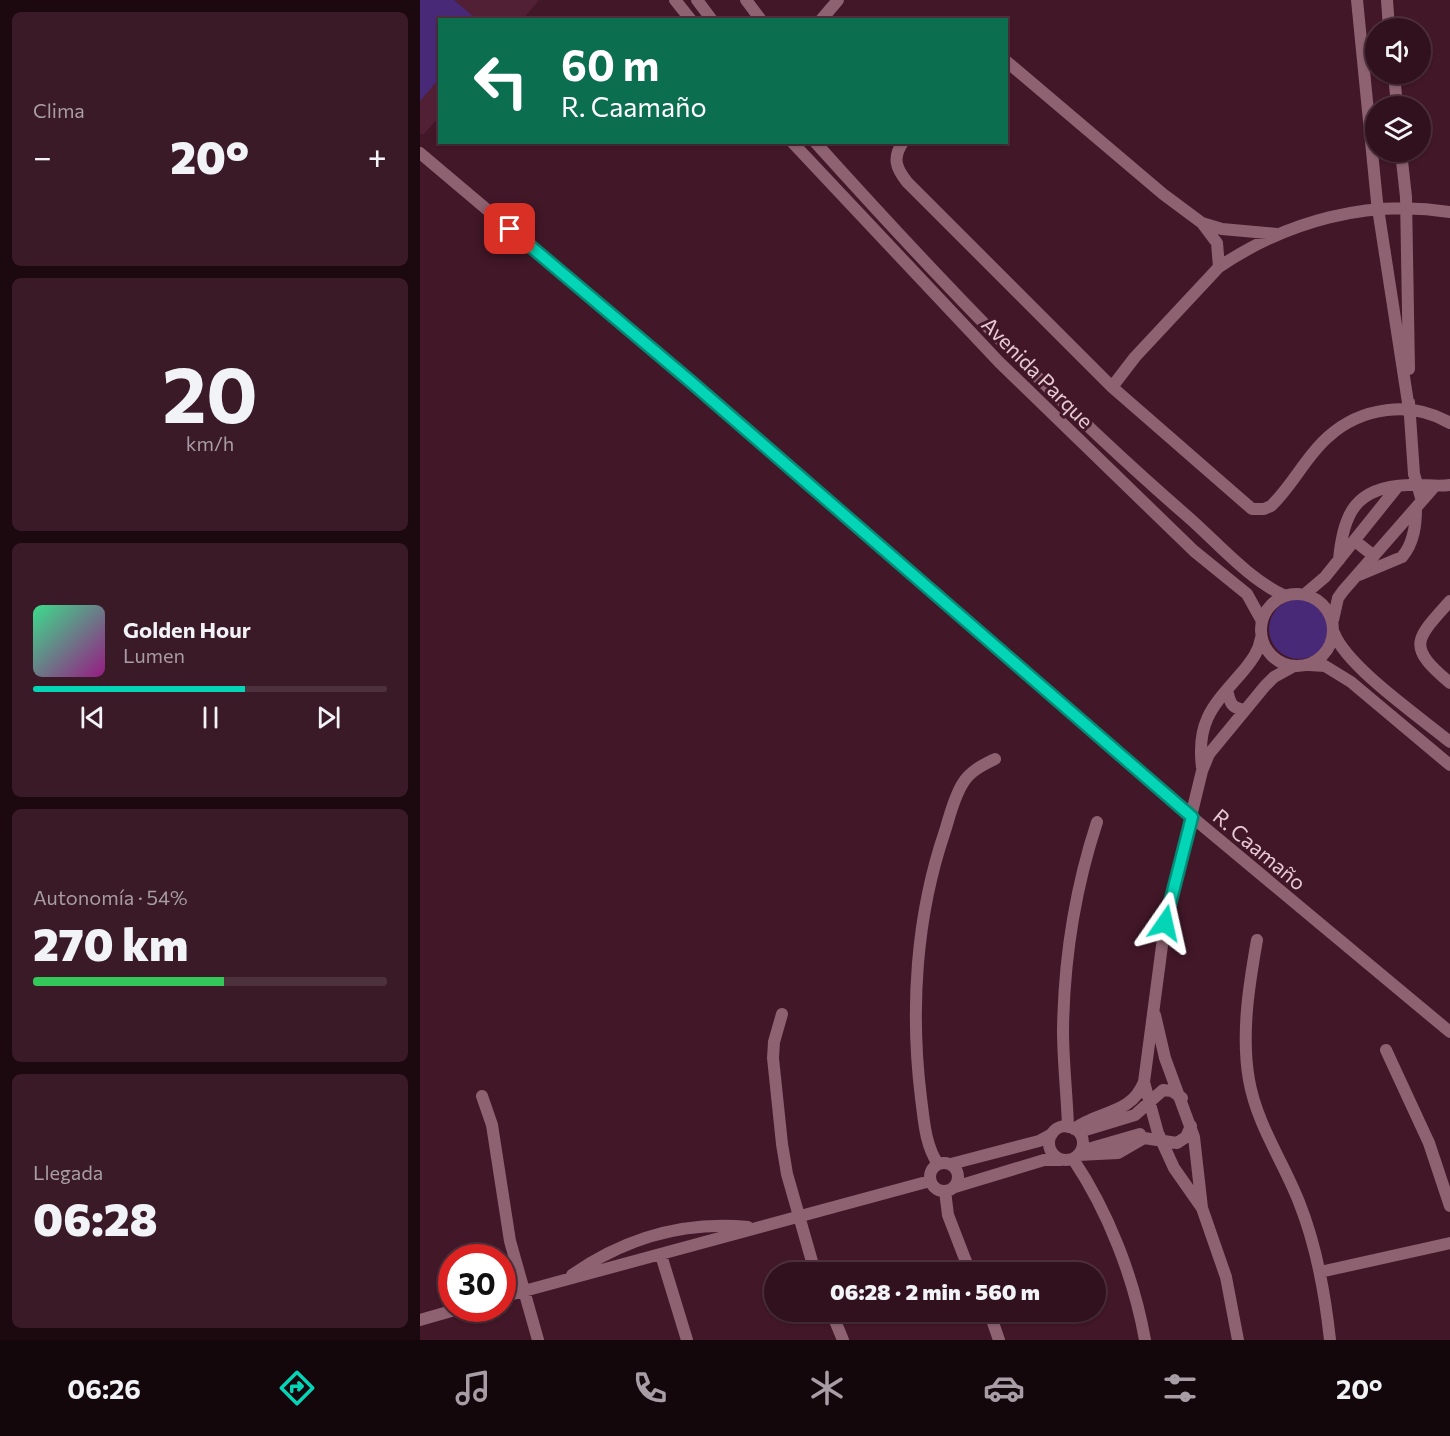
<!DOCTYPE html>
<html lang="es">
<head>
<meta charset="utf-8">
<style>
  body { margin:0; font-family:Commissioner,sans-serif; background:#3a1a27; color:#f1f3f6; height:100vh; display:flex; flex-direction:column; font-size:22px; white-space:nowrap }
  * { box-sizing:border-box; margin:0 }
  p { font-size:20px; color:#a89da4 }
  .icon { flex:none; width:33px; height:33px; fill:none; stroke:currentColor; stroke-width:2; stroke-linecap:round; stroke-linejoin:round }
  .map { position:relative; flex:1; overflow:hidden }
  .details { display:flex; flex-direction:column; gap:12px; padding:12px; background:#1c0910; width:420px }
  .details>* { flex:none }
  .guide { position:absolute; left:18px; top:18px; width:570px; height:126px; border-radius:0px; box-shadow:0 2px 4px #0004,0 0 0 2px #4d313c; background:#0b6e4f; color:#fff; overflow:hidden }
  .buttons { position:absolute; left:945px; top:18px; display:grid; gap:12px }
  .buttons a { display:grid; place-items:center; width:66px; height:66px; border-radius:50%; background:#32111e; box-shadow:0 2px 4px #0004,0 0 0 2px #4d313c; font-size:30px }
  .speed { position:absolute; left:18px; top:1244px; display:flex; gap:12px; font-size:30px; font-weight:700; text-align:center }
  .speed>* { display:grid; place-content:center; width:78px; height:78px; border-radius:50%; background:#32111e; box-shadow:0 2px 4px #0004,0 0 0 2px #4d313c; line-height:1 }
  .speed .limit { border:9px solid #d22; background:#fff; color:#111 }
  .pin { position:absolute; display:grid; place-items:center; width:51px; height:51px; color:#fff; margin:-26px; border-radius:12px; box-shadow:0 3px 9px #0006 }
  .me { position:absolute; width:66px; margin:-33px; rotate:11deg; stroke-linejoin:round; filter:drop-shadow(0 0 4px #0008) }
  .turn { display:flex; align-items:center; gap:21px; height:126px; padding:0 24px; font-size:27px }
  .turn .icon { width:78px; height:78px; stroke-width:2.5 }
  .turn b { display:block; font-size:42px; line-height:51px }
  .big { font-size:45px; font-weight:800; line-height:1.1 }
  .details .widget { flex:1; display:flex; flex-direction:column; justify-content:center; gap:9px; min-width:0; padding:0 21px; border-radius:9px; background:#3a1a27 }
  .details .dial { align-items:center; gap:0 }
  .dial b { font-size:78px; line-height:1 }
  .song { display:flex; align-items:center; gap:18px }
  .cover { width:72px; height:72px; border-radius:9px; background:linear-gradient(135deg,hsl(150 70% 55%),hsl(310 70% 35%)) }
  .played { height:6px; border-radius:3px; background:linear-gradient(90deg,#04d5b6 60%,#4d313c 60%) }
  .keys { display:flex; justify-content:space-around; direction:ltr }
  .heat { display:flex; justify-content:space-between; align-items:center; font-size:33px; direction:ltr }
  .charge { height:9px; border-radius:4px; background:linear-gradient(90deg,#34c759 54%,#4d313c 0) }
  .trip { position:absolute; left:344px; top:1262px; width:342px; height:60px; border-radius:30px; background:#32111e; box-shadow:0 2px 4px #0004,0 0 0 2px #4d313c; font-weight:800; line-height:60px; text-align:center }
  .menu { display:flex; height:96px; justify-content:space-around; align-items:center; background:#14070c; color:#a89da4 }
  .menu .icon { width:42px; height:42px }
  .menu .on { color:#04d5b6 }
  .menu b { font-size:27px; color:#f1f3f6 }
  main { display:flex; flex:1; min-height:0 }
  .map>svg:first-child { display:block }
  .built { fill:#512035 }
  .green { fill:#472978 }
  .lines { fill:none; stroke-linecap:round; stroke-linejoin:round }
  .minor { stroke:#8e6271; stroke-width:12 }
  .route-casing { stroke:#038a76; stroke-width:15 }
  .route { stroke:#04d5b6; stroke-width:10 }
  .labels { text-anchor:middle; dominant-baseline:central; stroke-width:6; stroke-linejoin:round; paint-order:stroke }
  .street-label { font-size:21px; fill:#e7cad3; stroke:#421728 }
</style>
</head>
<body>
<main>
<section class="details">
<div class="widget"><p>Clima</p>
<div class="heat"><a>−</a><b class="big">20°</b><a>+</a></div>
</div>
<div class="widget dial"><b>20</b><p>km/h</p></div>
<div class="widget">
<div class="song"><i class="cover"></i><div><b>Golden Hour</b><p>Lumen</p></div></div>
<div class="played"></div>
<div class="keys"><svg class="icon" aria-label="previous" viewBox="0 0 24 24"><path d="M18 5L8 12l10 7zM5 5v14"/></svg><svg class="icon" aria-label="pause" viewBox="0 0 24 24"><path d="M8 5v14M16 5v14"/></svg><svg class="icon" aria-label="next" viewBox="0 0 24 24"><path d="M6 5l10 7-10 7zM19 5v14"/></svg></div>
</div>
<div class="widget"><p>Autonomía · 54%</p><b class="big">270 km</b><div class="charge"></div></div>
<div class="widget"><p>Llegada</p><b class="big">06:28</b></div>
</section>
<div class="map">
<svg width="1030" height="1340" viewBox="0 0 1030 1340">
  <rect width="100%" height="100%" fill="#421728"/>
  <path class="built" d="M0,0H119L103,19L20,20L19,117L3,135L0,133Z"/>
  <path class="green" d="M0,0H34L56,19L20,20L19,79L0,101Z
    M849 629a30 30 0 1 1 60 0a30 30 0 1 1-60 0Z"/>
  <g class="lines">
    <path class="minor" d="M255,0L271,20
      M277,0L292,20
      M326,0L341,20
      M937,0L957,202L989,409
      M967,0L969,28
      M401,20L418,0
      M586,61L743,194L782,223
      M974,74L977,106
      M372,142L579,362L774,551L827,594L842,621
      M395,142C513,273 634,401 767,516C798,543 827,578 865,596
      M483,142C472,158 476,168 487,182L692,387L832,509H844L851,506C873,485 886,456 908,437C941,407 991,400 1030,423
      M981,152L986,197L989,369
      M0,153L270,381L772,817L1030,1032
      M857,234L802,229L782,223L797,243L799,267C867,221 948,199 1030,212
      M692,387L715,357L799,267
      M989,402L994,474L1002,501
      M935,541L954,556
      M919,560C923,514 935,487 988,485C1003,484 1016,487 1030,485
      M939,575L982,557C994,543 996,525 996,508
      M841 630a36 36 0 1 1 72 0a36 36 0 1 1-72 0Z
      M885,594L905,577L978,486
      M1030,601C995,640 986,646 1030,683
      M913,620L918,598L923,591L1014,487
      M914,633C927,667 1000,717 1030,742
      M889,665L905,666L931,682L1030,765
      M807,690C810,703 811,708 825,710
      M782,767C776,719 795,704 824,670C832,660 839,651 841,638
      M837,940C829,985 821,1034 829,1080C837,1125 863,1161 879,1202C897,1247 905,1293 910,1340
      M362,1014L354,1042L353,1058L362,1144L367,1174L395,1272
      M735,1015L745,1058L774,1137L782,1208L806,1277L818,1340
      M966,1050L1009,1143L1030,1206
      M62,1096L72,1125L90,1241L118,1340
      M629 1143a17 17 0 1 1 34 0a17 17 0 1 1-34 0Z
      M648,1127C647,1095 643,1062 643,1030C644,959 655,889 677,822
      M654,1129C679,1110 711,1115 724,1082
      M659,1132L715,1115L743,1090L752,1091L762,1098
      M668,1149L720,1134
      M658,1155L698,1153L724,1138L757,1143L766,1137L771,1126
      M653,1159C688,1211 714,1278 725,1340
      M510 1177a14 14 0 1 1 28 0a14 14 0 1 1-28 0Z
      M518,1164C505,1145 504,1120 501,1098C490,1009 496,916 525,831C530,815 534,797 543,783C550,771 563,765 575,759
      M531,1164L619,1141L632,1134
      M535,1187L624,1160H641
      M525,1191L528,1215L550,1272
      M782,1208L754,1168L738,1133L724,1082L745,923L782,771L789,754L845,686L854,677L874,666
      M241,1255L267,1340
      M900,1272L1030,1243
      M152,1275C205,1238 263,1221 328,1227
      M82,1297L510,1181
      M411,1311L423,1340
      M569,1311L579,1340
      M0,1320L42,1308"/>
  </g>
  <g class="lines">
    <defs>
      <path id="route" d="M90,229L270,381L772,817L745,923"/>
    </defs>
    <use href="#route" class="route-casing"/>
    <use href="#route" class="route"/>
  </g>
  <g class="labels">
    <g class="street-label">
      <text transform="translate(618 372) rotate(45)">Avenida Parque</text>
      <text transform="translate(840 849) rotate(40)">R. Caamaño</text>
    </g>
  </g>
</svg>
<div class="buttons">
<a><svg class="icon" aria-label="sound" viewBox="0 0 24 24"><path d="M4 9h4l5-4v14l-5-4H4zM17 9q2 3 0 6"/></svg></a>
<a><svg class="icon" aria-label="layers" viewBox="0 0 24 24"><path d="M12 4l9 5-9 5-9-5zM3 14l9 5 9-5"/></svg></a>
</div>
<div class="speed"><div class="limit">30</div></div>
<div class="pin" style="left:90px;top:229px;background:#d93025"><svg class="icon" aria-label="arrive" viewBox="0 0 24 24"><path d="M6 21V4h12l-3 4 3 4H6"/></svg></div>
<svg class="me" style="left:745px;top:923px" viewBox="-20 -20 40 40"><path d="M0-17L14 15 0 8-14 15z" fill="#04d5b6" stroke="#fff" stroke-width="4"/></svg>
<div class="trip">06:28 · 2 min · 560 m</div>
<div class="guide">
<div class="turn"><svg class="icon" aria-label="left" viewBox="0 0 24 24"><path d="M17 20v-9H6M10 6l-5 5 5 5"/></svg><div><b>60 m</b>R. Caamaño</div></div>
</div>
</div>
</main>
<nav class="menu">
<b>06:26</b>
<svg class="icon on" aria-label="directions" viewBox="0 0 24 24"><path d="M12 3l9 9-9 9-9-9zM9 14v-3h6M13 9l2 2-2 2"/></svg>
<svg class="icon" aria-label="music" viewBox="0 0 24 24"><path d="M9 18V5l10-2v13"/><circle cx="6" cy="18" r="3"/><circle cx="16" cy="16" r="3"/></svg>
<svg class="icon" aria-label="phone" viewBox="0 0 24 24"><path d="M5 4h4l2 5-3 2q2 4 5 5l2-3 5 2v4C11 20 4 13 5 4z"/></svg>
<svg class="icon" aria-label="climate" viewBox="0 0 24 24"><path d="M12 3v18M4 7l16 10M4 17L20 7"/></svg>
<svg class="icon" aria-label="car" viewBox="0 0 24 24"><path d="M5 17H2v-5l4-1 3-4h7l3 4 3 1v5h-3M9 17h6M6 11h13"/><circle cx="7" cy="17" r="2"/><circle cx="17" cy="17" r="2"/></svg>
<svg class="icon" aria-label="filters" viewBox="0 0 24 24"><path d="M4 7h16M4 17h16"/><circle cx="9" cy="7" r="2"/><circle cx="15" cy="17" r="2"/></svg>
<b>20°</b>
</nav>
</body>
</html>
